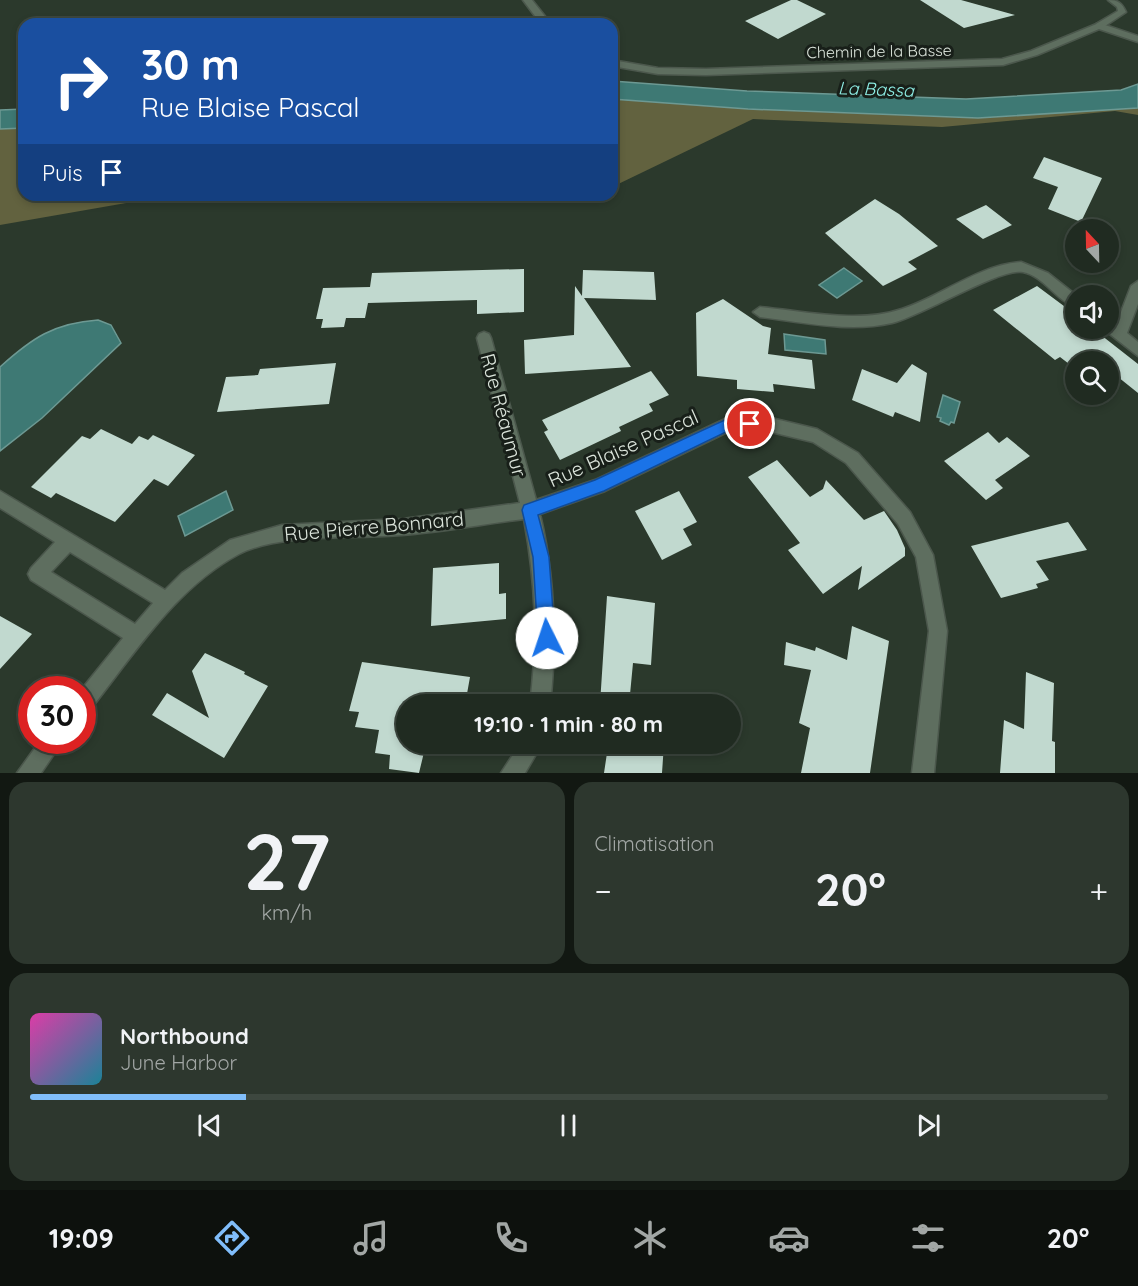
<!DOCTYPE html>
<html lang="fr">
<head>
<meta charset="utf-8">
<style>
  body { margin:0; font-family:Quicksand,sans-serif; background:#2d372e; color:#f1f3f6; height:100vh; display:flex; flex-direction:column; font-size:22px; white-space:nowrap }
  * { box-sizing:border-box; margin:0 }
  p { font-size:20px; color:#a2a7a5 }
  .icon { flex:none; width:33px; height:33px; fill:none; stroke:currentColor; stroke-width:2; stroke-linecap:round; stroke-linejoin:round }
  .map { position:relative; height:773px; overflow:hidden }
  .details { display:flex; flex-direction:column; gap:9px; padding:9px; background:#121812; flex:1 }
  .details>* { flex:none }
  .hud { position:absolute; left:18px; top:18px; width:600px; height:183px; border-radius:18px; box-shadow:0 3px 9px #0003,0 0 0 2px #3d473f; background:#1a4fa0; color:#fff; overflow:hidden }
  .needle { width:39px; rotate:338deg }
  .buttons { position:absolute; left:1065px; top:219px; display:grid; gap:12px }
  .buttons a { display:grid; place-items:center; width:54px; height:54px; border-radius:50%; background:#202b21; box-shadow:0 3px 9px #0003,0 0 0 2px #3d473f; font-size:30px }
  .speed { position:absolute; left:18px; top:676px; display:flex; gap:12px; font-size:30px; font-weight:700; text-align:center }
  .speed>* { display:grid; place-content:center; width:78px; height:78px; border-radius:50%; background:#202b21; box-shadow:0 3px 9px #0003,0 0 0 2px #3d473f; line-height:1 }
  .speed .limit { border:9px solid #d22; background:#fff; color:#111 }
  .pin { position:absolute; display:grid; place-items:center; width:51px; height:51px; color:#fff; margin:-26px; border:3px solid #fff; border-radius:50%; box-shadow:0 2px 6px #0007 }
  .me { position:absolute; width:66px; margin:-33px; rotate:356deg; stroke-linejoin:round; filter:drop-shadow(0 0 4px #0008) }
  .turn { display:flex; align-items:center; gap:21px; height:126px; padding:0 24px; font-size:27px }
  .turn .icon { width:78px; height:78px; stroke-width:2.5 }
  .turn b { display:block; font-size:42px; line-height:51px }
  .then { display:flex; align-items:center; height:57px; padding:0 24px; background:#0003; gap:12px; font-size:22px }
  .big { font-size:45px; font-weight:700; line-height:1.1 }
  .details .widget { flex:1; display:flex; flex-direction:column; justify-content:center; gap:9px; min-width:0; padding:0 21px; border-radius:18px; background:#2d372e }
  .details .dial { align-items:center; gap:0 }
  .dial b { font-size:78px; line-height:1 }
  .song { display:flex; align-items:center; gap:18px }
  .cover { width:72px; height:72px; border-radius:9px; background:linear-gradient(135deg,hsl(320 70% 55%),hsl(190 70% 35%)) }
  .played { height:6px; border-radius:3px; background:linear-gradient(90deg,#80bdfa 20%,#3d473f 20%) }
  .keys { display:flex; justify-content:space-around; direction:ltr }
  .heat { display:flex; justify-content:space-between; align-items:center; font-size:33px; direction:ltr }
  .details .tiles { flex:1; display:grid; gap:9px; grid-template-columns:1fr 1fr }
  .widget:last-child { grid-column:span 2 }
  .trip { position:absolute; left:396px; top:694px; width:345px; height:60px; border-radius:30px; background:#202b21; box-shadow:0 3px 9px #0003,0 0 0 2px #3d473f; font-weight:700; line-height:60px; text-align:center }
  .dock { display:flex; height:96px; justify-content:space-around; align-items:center; background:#0d110d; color:#a2a7a5 }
  .dock .icon { width:42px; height:42px }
  .dock .selected { color:#80bdfa }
  .dock b { font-size:27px; color:#f1f3f6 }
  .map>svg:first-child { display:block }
  .green { fill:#62623f }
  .water { fill:#3e7974; stroke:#6d9993; stroke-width:1.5 }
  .building { fill:#c1d9cf }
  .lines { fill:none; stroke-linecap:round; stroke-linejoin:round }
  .lane-casing { stroke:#4b574c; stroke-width:3 }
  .street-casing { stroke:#4b574c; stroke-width:3 }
  .lane { fill:#5e6e5f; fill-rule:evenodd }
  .street { fill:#5e6e5f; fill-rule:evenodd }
  .route { fill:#1a73e8; stroke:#114b97; stroke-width:1.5 }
  .labels { text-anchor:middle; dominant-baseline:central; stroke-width:6; stroke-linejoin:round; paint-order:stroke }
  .far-street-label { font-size:16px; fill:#dbe4db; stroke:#181f19 }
  .far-water-label { font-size:18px; font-style:italic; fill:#8ff0e7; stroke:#181f19 }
  .street-label { font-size:20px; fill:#dbe4db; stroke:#181f19 }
</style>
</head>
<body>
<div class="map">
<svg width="1138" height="773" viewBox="0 0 1138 773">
  <rect width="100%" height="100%" fill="#2b392c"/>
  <path class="green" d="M612,99L748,109L978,118L1138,108V115L1115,111L942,127L753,119L612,187Z
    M24,128V195H172L0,225V129Z"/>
  <path class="water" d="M612,81L747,91L966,99L1121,90L1138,84V108L978,118L748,109L612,99Z
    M24,109V128L0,129V110Z
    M844,268L862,281L837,298L819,285Z
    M98,320L111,325L121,343L42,418L0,451V367C32,338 54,323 98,320Z
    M784,334L825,340L826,354L785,350Z
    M943,395L960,402L954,423L951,422L949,425L940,421L941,418L937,417Z
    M226,491L233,510L185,536L178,516Z"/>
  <path class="building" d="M791,0H797L826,14L778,39L745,21Z
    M920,0H961L1015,15L964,28Z
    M1044,157L1102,178L1081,222L1048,209L1058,187L1033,178Z
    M875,199L899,214L938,246L908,262L917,269L883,286L825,233Z
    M986,205L1012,225L983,239L956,219Z
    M524,269V312L477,314V300L368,303L365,318H346L344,327L321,328L323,319H316L323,288L370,287L372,273Z
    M583,270L654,272L656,300L584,298L631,367L525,374L524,340L574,335L575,286L582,296Z
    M1037,286L1076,315V328H1092L1138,364V393L1108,369V362H1076V366L1073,367L1060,357L1055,360L993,310Z
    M723,299L763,326L771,328L768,354L812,360L815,389L773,384L774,392L737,389V380L697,376L696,313Z
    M336,363L329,404L217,412L226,377L258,375L260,369Z
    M912,364L927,373L920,422L895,412L893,417L852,400L862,369L897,383Z
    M651,371L669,395L649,404L653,411L619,427L621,431L560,460L544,432L548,430L542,420Z
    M101,429L132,444L139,436L148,440L153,435L195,455L168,486L154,479L115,522L56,493L51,498L31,487L82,436L90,439Z
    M988,432L999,443L1007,437L1030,456L995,480L1003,488L986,500L944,461Z
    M777,460L810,497L823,489L826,480L864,520L884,511L897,530L905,548V556L858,590L862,566L823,594L788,550L800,543L748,477Z
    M679,491L697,522L683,529L692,545L662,560L635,511Z
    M1068,522L1087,550L1036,561L1049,580L1036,584L1038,588L1001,598L971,546Z
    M499,563V594L506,593V619L431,626L433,568Z
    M607,596L655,603L651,665L633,663L629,705L600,704Z
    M0,616L32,634L0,669Z
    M852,626L889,641L870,773H801L810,728L799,723L811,670L784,665L786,642L815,651L816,647L847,660Z
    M205,653L245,672L244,674L268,686L224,758L152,715L167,693L209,718L192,671Z
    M362,662L470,677L465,705H406V744H426L419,773L389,769L390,755L375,753L379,730L355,727L359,712L349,711Z
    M1026,672L1054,683L1052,741L1055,742V773H1000L1004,720L1024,729Z
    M602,744H664L662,773H604L607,753L601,751Z"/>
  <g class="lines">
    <defs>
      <path id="lane" d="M1108,0C1118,0 1122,3 1126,12L1102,28H1096V24L1118,11L1117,7Z"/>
      <path id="street" d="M523,0H532L551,24H541Z
        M1099,23L1138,36V42L1099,29L1037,55L1003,65L706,75L658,74L612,66V60L658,68L706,69L1002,59L1031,51Z
        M1021,262L1048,273L1077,296L1076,307C1056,301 1044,276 1023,272C999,268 924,315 892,323C849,333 802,322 760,317L753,312L760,307C805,311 858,324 902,309C942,296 978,265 1021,262Z
        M1138,281V304L1127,333L1138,342V356L1102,328H1108V322L1116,325L1131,286Z
        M484,332L489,334L491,338L536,500L595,480L729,417L771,418L817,429L858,453L910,512L933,555L947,631L934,773H912L929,631L916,557L898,524L846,463L813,442L771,432L730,431L605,491L540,514C555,578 557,640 550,705H530C538,638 536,585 524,519C483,524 442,532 401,535C355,539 280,533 239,554C175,588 133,656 89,711L82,714V690H81L123,638L31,580L28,574L31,568L55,542L0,508V491L165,590L182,573L230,540L282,525L403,519L520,503L477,338L479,334ZM70,552L153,603L135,624L51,572Z
        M40,741H63L41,773H17Z
        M520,744H542L525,773H501Z"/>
    </defs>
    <use href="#lane" class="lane-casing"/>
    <use href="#street" class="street-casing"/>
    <use href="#lane" class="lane"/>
    <use href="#street" class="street"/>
  </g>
  <path class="route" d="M729,418L755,420L757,424L755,429L730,430L604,491L538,515L549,557L555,638L553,644L547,646L541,644L538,638L533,557L522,510L524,505L595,480Z"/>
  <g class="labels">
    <g class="far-street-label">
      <text transform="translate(879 51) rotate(-1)">Chemin de la Basse</text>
    </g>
    <g class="far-water-label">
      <text transform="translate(876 89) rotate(2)">La Bassa</text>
    </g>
    <g class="street-label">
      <text transform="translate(504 415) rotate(75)">Rue Réaumur</text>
      <text transform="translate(623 448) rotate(-24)">Rue Blaise Pascal</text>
      <text transform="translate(374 526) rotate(-5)">Rue Pierre Bonnard</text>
    </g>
  </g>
</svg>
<div class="buttons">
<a><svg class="needle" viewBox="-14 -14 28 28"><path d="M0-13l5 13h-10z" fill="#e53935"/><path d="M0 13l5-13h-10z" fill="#a2a7a5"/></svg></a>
<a><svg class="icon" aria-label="sound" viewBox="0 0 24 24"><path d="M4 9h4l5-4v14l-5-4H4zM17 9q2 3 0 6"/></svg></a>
<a><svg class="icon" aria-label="search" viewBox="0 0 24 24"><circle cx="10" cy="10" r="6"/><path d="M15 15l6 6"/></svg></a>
</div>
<div class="speed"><div class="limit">30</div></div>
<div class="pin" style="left:750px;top:424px;background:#d93025"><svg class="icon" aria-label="arrive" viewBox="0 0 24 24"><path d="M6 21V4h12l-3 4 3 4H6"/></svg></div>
<svg class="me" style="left:547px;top:638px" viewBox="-20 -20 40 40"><circle r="19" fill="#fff"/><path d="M0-13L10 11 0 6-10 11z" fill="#1a73e8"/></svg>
<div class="trip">19:10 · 1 min · 80 m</div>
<div class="hud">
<div class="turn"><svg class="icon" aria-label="right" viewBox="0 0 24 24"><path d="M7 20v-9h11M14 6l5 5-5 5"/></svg><div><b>30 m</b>Rue Blaise Pascal</div></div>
<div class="then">Puis<svg class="icon" aria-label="arrive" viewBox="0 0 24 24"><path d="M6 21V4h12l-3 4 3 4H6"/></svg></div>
</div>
</div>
<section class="details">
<div class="tiles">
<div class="widget dial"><b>27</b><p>km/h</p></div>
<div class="widget"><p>Climatisation</p>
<div class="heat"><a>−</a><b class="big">20°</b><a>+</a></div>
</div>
<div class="widget">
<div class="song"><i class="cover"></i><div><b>Northbound</b><p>June Harbor</p></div></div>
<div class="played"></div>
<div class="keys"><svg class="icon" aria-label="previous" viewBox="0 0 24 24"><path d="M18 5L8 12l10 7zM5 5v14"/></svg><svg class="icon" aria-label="pause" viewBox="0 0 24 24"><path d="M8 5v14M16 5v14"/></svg><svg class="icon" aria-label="next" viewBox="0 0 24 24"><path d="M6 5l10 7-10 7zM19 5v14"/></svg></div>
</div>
</div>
</section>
<nav class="dock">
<b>19:09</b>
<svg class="icon selected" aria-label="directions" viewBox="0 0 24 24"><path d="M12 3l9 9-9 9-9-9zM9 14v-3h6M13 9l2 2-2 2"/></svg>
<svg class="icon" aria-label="music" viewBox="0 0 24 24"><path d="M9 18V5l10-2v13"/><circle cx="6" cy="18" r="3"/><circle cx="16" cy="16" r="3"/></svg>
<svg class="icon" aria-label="phone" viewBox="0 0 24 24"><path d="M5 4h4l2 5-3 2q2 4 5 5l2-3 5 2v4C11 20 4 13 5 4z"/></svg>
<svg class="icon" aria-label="climate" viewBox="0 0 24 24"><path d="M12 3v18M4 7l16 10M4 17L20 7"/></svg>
<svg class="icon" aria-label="car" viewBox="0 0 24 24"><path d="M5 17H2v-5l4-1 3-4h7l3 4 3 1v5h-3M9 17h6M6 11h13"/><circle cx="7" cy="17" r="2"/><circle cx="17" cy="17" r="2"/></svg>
<svg class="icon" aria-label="filters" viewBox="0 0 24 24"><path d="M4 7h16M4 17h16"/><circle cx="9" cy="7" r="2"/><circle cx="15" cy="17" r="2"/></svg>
<b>20°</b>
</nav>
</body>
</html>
